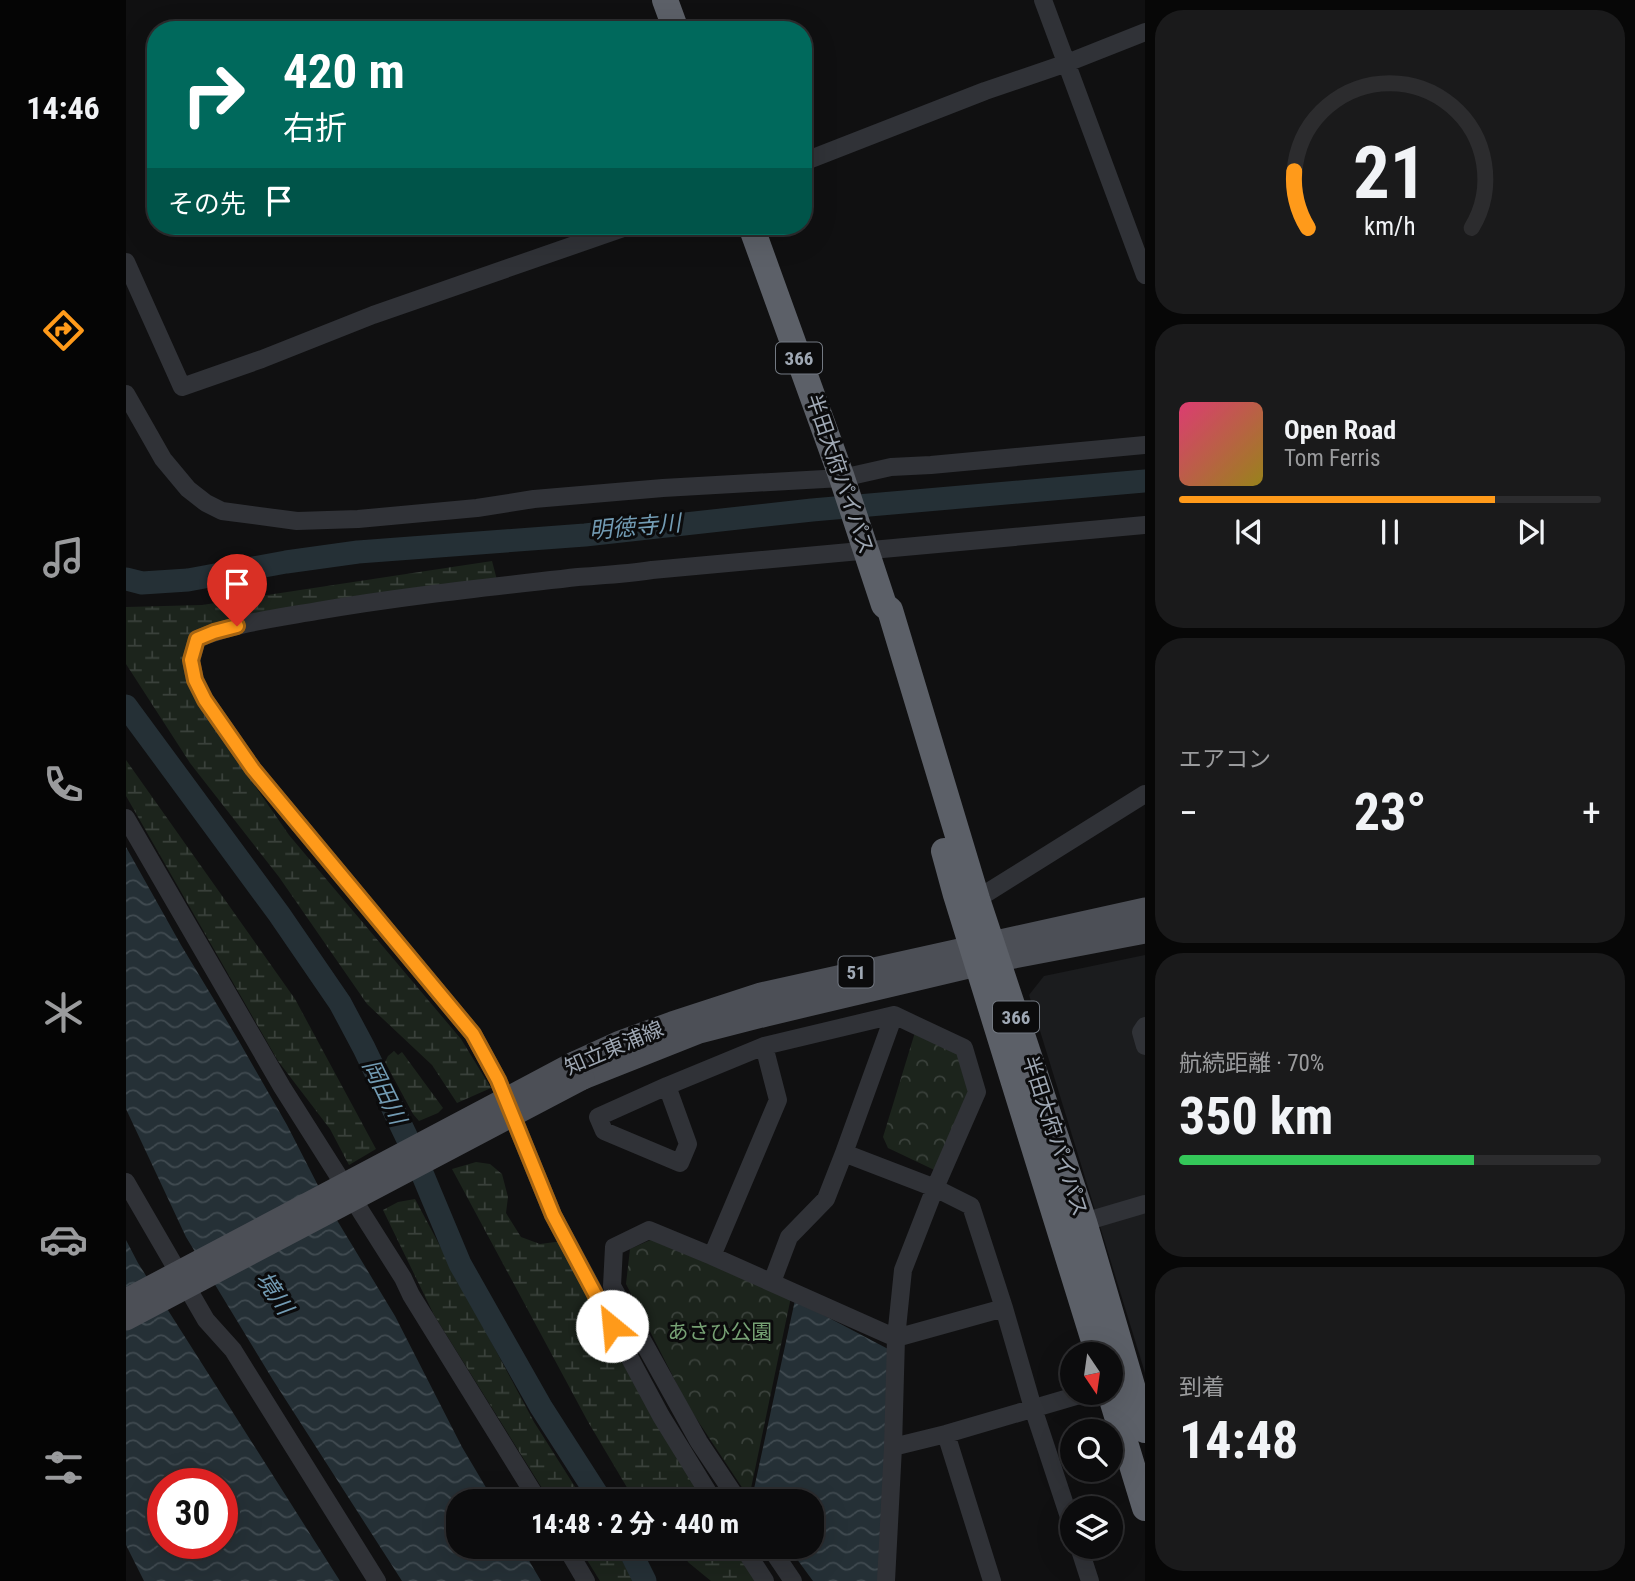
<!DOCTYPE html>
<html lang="ja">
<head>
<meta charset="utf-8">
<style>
  body { margin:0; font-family:"Roboto Condensed","Noto Sans JP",sans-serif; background:#1a1a1b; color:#f1f3f6; height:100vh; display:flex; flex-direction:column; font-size:26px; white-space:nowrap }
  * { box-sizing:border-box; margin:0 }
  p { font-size:23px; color:#9a9b9d }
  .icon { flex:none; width:38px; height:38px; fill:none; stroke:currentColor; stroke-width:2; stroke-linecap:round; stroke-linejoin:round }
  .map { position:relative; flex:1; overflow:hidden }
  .side { display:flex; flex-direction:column; gap:10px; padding:10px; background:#070707; width:490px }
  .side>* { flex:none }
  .top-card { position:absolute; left:21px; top:21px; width:665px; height:214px; border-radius:28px; box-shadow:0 7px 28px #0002,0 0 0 2px #2c2c2e; background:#00695c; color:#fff; overflow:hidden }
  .needle { width:46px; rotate:167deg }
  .buttons { position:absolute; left:934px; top:1342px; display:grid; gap:14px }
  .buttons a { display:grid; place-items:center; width:63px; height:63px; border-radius:50%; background:#0c0c0d; box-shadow:0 7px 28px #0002,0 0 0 2px #2c2c2e; font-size:35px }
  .speed { position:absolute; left:21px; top:1468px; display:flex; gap:14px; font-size:35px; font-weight:700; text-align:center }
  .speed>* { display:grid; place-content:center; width:91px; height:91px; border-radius:50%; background:#0c0c0d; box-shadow:0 7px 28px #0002,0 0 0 2px #2c2c2e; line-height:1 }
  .speed .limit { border:10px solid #d22; background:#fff; color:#111 }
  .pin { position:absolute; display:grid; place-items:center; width:60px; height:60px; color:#fff; margin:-72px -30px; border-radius:50% 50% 50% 0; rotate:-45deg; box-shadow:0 0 7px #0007 }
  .pin .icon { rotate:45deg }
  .me { position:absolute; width:77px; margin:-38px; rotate:332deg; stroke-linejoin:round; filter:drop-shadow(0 0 5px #0008) }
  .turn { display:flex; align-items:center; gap:24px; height:147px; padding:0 21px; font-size:32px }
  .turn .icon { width:91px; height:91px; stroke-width:2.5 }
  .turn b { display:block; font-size:49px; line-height:60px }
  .then { display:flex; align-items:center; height:66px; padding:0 21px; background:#0003; gap:14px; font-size:26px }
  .big { font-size:52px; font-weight:700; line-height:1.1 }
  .side .tile { flex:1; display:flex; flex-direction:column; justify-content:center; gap:10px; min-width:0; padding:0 24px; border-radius:28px; background:#1a1a1b }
  .side .dial { align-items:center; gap:0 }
  .dial svg { height:182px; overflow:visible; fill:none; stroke:#2c2c2e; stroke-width:7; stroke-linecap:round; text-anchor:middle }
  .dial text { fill:#f1f3f6; stroke:none }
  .song { display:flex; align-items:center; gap:21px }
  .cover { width:84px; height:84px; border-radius:10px; background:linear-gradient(135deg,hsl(340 70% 55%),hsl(50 70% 35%)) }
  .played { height:7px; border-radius:4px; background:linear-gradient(90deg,#ff9a1a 75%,#2c2c2e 75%) }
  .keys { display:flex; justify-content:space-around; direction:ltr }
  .heat { display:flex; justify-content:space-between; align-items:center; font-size:38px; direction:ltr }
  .charge { height:10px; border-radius:5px; background:linear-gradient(90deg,#34c759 70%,#2c2c2e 0) }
  .trip { position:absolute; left:320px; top:1489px; width:378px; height:70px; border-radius:28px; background:#0c0c0d; box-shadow:0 7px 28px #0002,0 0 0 2px #2c2c2e; font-weight:700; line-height:70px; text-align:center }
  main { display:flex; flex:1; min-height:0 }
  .tabs { display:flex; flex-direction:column; width:126px; justify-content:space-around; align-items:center; background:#050505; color:#9a9b9d }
  .tabs .icon { width:49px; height:49px }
  .tabs .on { color:#ff9a1a }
  .tabs b { font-size:32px; color:#f1f3f6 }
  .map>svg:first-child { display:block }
  .built { fill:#1b1c1e }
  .forest { fill:url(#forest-crowns) }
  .wetland { fill:url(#wetland-marsh) }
  .water { fill:url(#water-waves); fill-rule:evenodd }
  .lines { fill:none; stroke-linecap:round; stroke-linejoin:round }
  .river { stroke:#253036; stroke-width:23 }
  .minor { stroke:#303237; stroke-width:18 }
  .major { stroke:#4c4f56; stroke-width:23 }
  .highway { stroke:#5c6068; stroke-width:26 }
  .major-bridge { stroke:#4c4f56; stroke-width:23 }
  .route-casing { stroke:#a66411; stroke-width:18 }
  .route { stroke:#ff9a1a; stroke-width:12 }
  .labels { text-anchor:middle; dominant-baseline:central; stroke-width:6; stroke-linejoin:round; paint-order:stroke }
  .shield { fill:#0b0b0c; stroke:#737982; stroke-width:2 }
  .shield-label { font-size:19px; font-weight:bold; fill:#9fa8b4 }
  .street-label { font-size:21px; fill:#9fa8b4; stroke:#0b0b0c }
  .park-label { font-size:21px; fill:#76a174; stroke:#0b0b0c }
  .water-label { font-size:23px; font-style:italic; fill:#729bb3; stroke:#0b0b0c }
</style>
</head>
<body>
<main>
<nav class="tabs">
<b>14:46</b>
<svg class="icon on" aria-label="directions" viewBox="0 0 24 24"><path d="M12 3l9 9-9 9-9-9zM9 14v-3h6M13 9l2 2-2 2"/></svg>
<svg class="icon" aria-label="music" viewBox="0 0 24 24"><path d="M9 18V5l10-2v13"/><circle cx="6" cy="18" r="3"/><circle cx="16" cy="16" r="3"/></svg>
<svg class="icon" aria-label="phone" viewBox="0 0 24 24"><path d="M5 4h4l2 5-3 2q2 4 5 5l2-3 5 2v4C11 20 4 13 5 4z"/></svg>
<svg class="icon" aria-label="climate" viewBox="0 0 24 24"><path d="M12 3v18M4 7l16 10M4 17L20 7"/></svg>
<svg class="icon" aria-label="car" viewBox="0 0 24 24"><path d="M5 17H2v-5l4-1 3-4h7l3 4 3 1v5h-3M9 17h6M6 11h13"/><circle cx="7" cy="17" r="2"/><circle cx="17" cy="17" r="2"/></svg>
<svg class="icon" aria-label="filters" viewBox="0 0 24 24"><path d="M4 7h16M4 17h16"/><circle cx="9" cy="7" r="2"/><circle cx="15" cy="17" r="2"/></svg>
</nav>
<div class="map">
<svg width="1019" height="1581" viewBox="0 0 1019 1581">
  <defs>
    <pattern id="forest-crowns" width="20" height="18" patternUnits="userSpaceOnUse" patternTransform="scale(1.75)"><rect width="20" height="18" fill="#1c241c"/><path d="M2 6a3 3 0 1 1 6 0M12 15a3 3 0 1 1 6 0" fill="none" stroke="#3a413b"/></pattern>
    <pattern id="wetland-marsh" width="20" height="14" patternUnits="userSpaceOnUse" patternTransform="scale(1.75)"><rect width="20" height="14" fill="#1c241c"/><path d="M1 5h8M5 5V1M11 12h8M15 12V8" fill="none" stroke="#3a413b"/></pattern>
    <pattern id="water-waves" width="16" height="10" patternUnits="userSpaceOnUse" patternTransform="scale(1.75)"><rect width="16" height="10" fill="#253036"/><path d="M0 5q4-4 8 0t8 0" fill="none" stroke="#414b51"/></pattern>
  </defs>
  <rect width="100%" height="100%" fill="#101011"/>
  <path class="built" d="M1019,955V1373L903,995L918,976Z"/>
  <path class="forest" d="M790,1029L838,1048L851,1092L821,1176L762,1148L757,1137Z
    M538,1234L665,1297L623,1498L562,1406L500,1284L504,1249Z"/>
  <path class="wetland" d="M366,561L371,580L88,631L65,660L100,744L163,835L335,1039L365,1088L331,1103L306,1065L241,1004L153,877L64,763L0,664V607L76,605Z
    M0,760L169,999L250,1149L223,1165L204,1129L152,1061L0,796Z
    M268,1051L272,1055L276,1052L317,1108L312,1113L293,1121L287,1114L259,1062L262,1056Z
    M350,1162L364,1164L376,1174L382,1197L380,1213L395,1237L414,1244L437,1241L597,1501H509L461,1420L326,1169Z
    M289,1199L408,1422L458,1501H424L308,1315L257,1210L272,1202Z
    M453,1547H487L509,1581H474Z
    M549,1547H626L647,1581H585L563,1563Z"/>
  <path class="water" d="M0,847L55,945L110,1036L161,1125L203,1207L269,1316L336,1447L368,1501L332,1502V1547H395L415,1581H276L147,1380L60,1237L0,1109Z
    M0,1240L12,1263L214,1581H18L0,1545ZM37,1484H96V1544H37Z
    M669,1300L764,1350L762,1581H687L662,1547H686V1502L629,1501L626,1498Z"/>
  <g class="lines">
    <path class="river" d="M0,579L16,583L62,580L160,562L232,552L459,535L686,510L1019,481
      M0,706L153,914L214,1003L238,1048L283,1142L334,1264L415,1407L476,1502
      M502,1547L519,1581"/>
    <path class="minor" d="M917,0L1019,275
      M677,162L859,91L941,63L1019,32
      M0,262L56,387L136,359L247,315L503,226
      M0,394L37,459L62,489L80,503L96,511L171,521L232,519L351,508L408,499L537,488L716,478L765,467L805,465L1019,445
      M0,818L156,1087L277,1278L285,1295L413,1502
      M851,899L1019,794
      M1019,1026L1015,1032L1019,1046
      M541,1086L562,1144L554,1163L478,1131L472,1117L541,1086L638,1046L768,1015L838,1048L851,1092L809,1188L777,1270L770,1338L767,1447L760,1581
      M718,1153L809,1188L845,1206L878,1308L907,1408L947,1529
      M0,1182L80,1320L107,1350L251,1581
      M958,1222L1019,1204
      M586,1256L652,1100L638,1046
      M646,1282L663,1237L700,1199L718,1153L768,1015
      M820,1434L866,1581
      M767,1447L820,1434L960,1393
      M588,1502L535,1416L427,1215L372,1080L347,1034L127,769L79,700L69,680L65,661L71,639C109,623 151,618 191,611C277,596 365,587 452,577C477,575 501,574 526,570L1019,525
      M613,1502L573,1442L486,1286L488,1247L523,1230L586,1256L770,1338L878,1308
      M440,1547L460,1581
      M617,1547L639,1581
      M644,1547L667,1581
      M953,1547L964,1581"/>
    <path class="major" d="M448,1063L494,1042L546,1023L635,994L1019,909
      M457,1078L573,1032L640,1015L872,960L1019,932"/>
    <path class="highway" d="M539,0L550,30
      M625,226L716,478L758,605L764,610L851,899L958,1222L1019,1430
      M818,851L830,895L972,1354
      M984,1393L1019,1508"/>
    <path class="major-bridge" d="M0,1300L448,1063
      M0,1319L457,1078"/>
  </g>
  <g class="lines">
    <defs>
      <path id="route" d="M111,626L88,632L71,639L65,660L69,680L79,700L127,769L347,1034L372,1080L427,1215L486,1326"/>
    </defs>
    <use href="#route" class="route-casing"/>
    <use href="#route" class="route"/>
  </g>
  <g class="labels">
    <g class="shield">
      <rect x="650" y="342.5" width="46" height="31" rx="5"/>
      <rect x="712.5" y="956.5" width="35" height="31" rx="5"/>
      <rect x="867" y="1001.5" width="46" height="31" rx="5"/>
    </g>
    <g class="shield-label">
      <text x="673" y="358">366</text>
      <text x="730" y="972">51</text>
      <text x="890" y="1017">366</text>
    </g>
    <g class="street-label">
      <text transform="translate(714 474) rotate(71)">半田大府パイパス</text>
      <text transform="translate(488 1048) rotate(-23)">知立東浦線</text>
      <text transform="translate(929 1136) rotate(72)">半田大府パイパス</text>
    </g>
    <g class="park-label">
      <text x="594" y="1332">あさひ公園</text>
    </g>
    <g class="water-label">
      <text transform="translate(509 527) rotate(-5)">明徳寺川</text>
      <text transform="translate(258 1092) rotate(64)">岡田川</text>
      <text transform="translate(148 1293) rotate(56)">境川</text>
    </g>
  </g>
</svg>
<div class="buttons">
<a><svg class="needle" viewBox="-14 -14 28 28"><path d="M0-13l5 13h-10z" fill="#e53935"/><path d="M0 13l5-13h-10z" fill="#9a9b9d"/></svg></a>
<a><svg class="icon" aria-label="search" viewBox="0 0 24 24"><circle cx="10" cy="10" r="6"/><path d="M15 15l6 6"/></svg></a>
<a><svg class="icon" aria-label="layers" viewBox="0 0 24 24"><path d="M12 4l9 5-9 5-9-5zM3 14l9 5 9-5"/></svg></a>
</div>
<div class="speed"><div class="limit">30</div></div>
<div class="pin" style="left:111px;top:626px;background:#d93025"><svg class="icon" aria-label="arrive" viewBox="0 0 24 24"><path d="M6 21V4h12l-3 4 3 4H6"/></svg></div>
<svg class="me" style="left:486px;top:1326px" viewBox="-20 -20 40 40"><circle r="19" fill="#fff"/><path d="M0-13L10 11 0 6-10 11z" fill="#ff9a1a"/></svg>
<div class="trip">14:48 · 2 分 · 440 m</div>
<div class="top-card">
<div class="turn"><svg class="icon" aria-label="right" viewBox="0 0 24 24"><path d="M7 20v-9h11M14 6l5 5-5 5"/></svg><div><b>420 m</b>右折</div></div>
<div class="then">その先<svg class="icon" aria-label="arrive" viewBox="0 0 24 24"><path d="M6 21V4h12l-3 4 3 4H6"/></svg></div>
</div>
</div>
<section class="side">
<div class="tile dial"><svg viewBox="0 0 100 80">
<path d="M14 69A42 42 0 1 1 86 69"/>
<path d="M14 69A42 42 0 0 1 8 44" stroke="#ff9a1a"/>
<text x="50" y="56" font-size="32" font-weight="700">21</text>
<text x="50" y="72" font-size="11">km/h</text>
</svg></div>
<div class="tile">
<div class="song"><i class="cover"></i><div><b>Open Road</b><p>Tom Ferris</p></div></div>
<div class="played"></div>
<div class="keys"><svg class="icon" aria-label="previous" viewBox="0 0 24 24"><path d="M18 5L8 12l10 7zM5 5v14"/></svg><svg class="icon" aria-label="pause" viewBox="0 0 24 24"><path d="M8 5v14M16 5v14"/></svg><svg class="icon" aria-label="next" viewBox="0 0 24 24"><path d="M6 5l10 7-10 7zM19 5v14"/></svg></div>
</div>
<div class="tile"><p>エアコン</p>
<div class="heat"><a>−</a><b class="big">23°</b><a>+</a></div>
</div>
<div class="tile"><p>航続距離 · 70%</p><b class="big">350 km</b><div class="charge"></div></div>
<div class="tile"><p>到着</p><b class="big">14:48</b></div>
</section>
</main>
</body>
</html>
